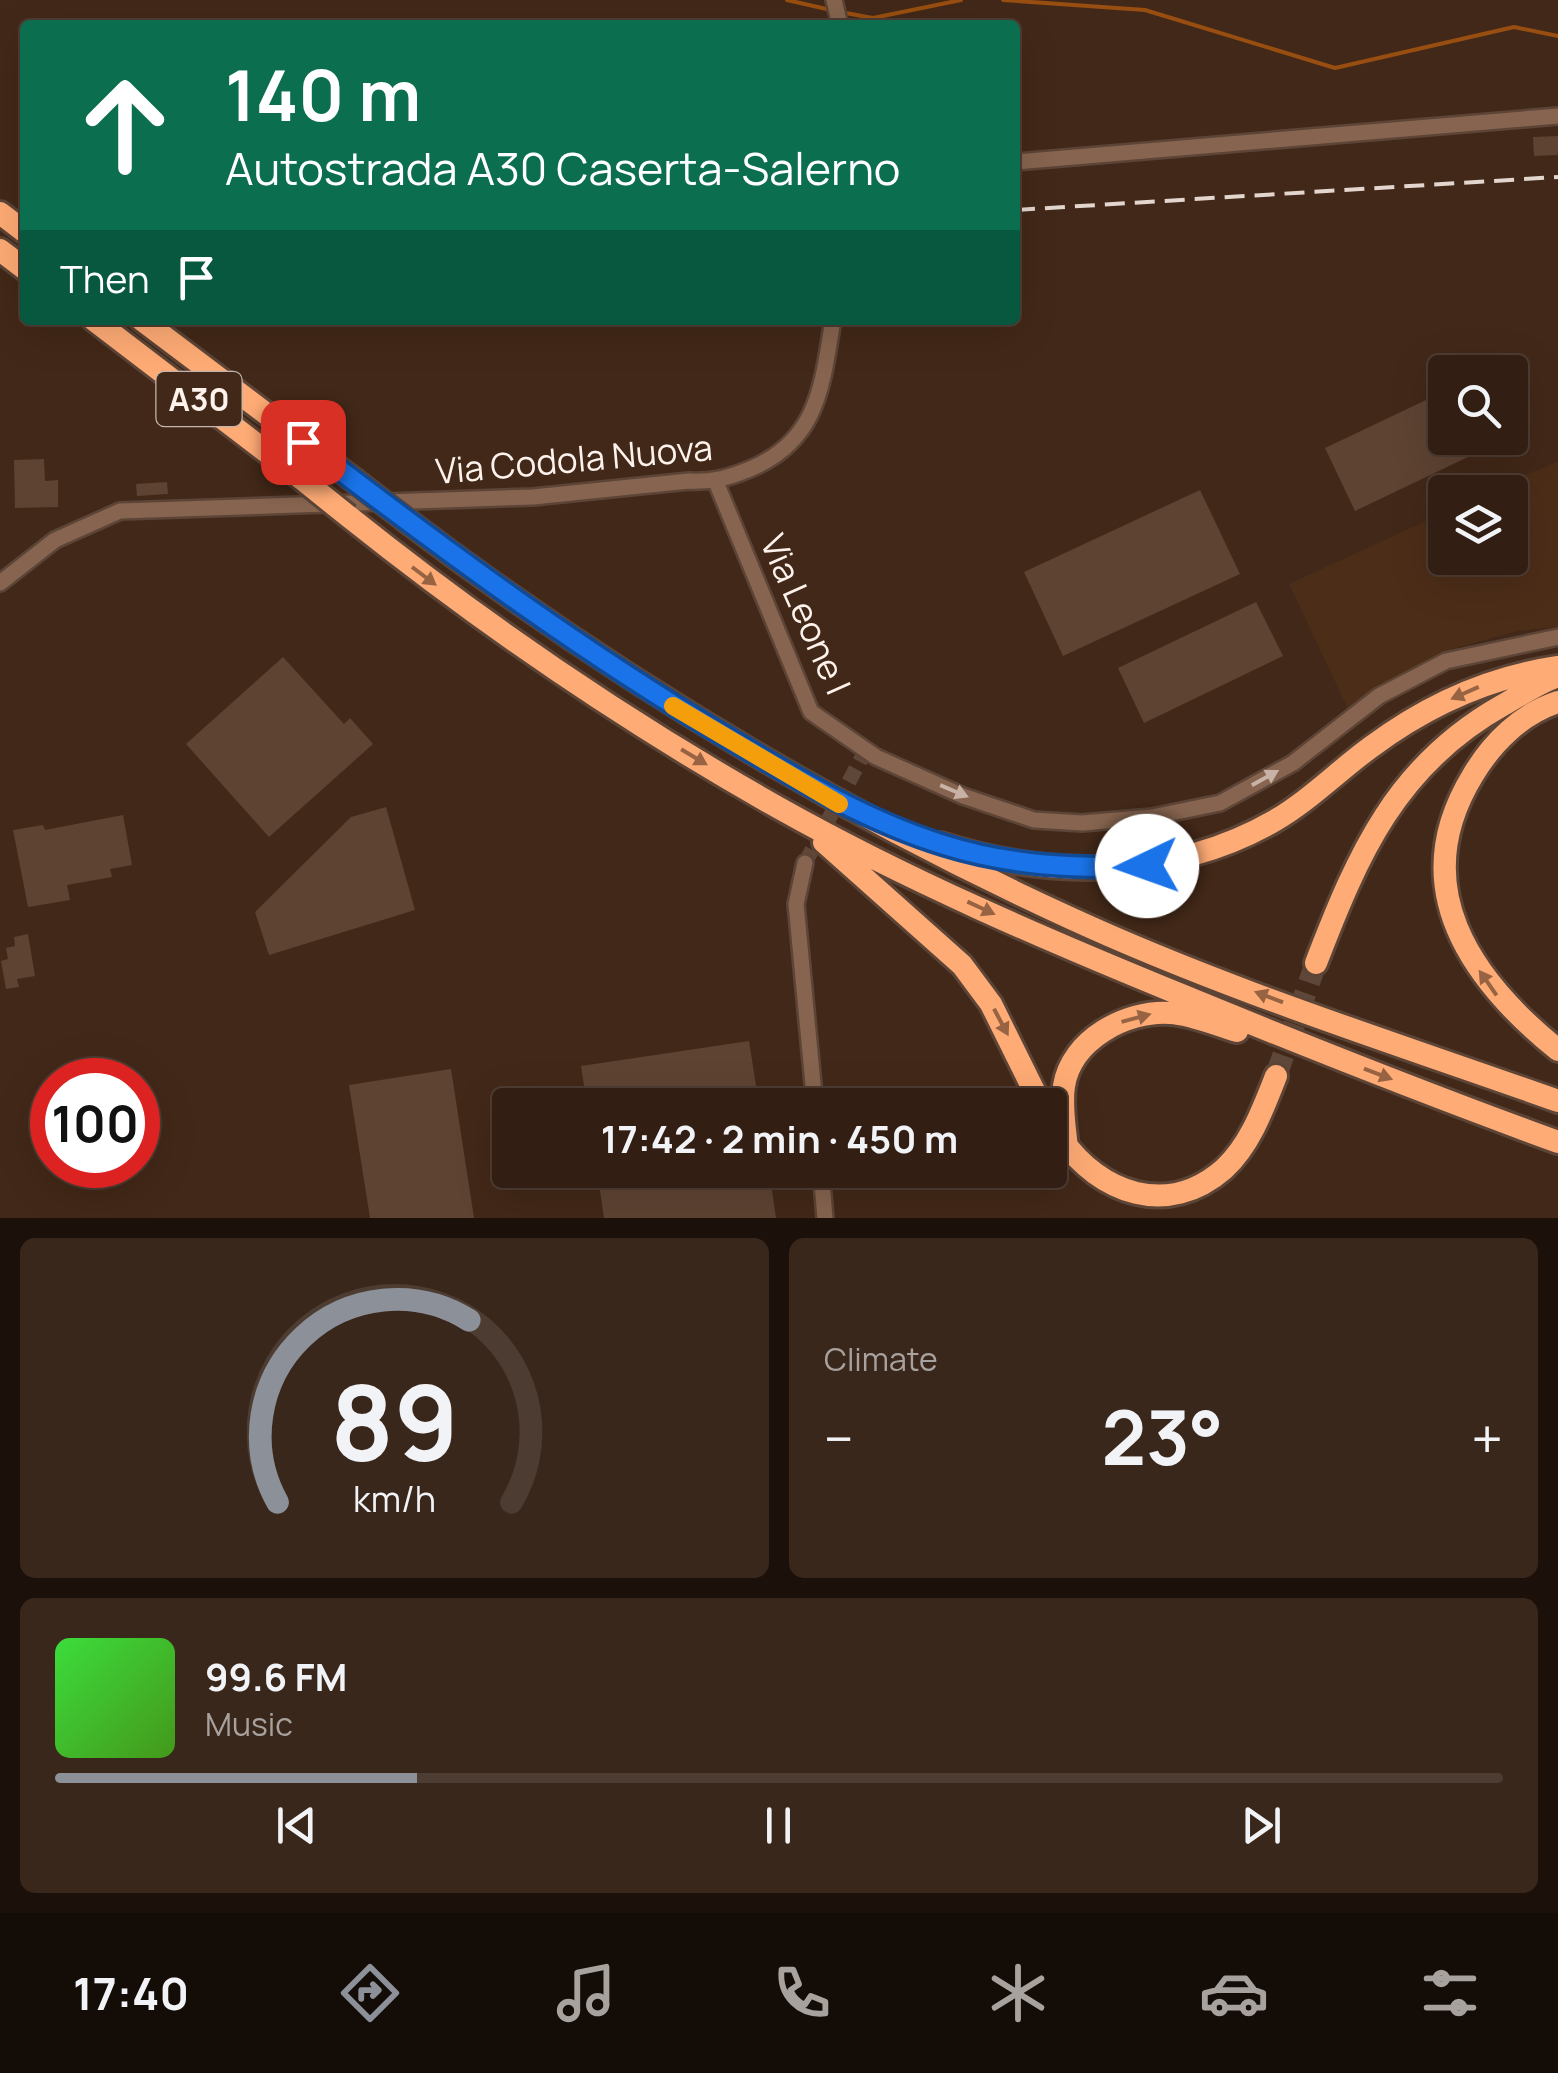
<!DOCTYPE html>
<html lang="en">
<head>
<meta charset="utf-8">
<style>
  body { margin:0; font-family:Manrope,sans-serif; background:#3a271b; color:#f1f3f6; height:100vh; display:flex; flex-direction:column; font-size:38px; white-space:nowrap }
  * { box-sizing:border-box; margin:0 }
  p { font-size:32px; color:#a8a29f }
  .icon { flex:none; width:55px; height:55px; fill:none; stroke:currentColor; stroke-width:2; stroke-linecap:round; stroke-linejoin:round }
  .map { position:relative; height:1218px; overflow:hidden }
  .sheet { display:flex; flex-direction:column; gap:20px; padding:20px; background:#1c100a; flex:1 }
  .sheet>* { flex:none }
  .guide { position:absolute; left:20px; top:20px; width:1000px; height:305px; border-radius:10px; box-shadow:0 10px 40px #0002,0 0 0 2px #4d3c32; background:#0b6e4f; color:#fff; overflow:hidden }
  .controls { position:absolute; left:1428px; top:355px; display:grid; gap:20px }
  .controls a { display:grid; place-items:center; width:100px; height:100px; border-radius:10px; background:#321e12; box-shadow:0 10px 40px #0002,0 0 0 2px #4d3c32; font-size:50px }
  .speed { position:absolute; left:30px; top:1058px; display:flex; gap:20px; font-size:50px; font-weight:700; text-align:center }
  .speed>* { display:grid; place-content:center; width:130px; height:130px; border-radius:50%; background:#321e12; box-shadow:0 10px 40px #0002,0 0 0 2px #4d3c32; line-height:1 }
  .speed .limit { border:15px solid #d22; background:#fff; color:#111 }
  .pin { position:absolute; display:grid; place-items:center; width:85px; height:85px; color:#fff; margin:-42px; border-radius:20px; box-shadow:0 5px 15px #0006 }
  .me { position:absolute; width:110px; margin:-55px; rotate:267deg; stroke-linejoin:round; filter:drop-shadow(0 0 8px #0008) }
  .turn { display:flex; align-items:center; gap:35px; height:210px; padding:0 40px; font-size:45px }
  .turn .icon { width:130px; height:130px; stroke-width:2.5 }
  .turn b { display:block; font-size:70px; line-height:85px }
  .then { display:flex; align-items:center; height:95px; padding:0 40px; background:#0003; gap:20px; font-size:38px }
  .big { font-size:75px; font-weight:700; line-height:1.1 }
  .sheet .card { flex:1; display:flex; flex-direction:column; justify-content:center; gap:15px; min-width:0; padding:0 35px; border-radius:15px; background:#3a271b }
  .sheet .dial { align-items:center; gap:0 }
  .dial svg { height:260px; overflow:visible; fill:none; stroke:#4d3c32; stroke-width:7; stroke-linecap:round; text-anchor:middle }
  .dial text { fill:#f1f3f6; stroke:none }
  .song { display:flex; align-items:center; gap:30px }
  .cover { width:120px; height:120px; border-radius:15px; background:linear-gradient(135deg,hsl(120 70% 55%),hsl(100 70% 35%)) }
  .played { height:10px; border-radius:5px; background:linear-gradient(90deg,#8c9099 25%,#4d3c32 25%) }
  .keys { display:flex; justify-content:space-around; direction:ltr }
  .heat { display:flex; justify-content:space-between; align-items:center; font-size:55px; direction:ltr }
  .sheet .tiles { flex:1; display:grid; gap:20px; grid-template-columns:1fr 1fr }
  .card:last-child { grid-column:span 2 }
  .trip { position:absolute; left:492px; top:1088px; width:575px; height:100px; border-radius:10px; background:#321e12; box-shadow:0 10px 40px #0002,0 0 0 2px #4d3c32; font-weight:700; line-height:100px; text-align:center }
  .tabs { display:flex; height:160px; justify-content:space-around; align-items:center; background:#140c07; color:#a8a29f }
  .tabs .icon { width:70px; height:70px }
  .tabs .selected { color:#8c9099 }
  .tabs b { font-size:45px; color:#f1f3f6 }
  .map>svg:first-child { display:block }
  .built { fill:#4c2d18 }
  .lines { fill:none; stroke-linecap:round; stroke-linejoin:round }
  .stream { stroke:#984e10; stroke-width:4 }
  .building { fill:#5e4332 }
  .minor-tunnel { stroke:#5e4638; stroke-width:15; stroke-dasharray:15 8; stroke-linecap:butt }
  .highway-tunnel { stroke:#5e4638; stroke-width:22; stroke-dasharray:22 11; stroke-linecap:butt }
  .minor-casing { stroke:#5c4436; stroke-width:20 }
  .highway-casing { stroke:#5c4436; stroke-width:28 }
  .minor { stroke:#86644f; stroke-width:15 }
  .highway { stroke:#feab75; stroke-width:22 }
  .rail { stroke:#e3d6cf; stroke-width:4; stroke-dasharray:20 10; stroke-linecap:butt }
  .highway-bridge-casing { stroke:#5c4436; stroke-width:28; stroke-linecap:butt }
  .highway-bridge { stroke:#feab75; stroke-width:22 }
  .oneway { fill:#976342 }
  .oneway2 { fill:#c7b2a5 }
  .route-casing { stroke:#114b97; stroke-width:25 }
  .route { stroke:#1a73e8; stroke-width:18 }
  .slow { stroke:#f59e0b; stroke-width:18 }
  .labels { text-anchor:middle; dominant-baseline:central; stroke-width:10; stroke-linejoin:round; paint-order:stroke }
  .shield { fill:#422818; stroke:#c5b5ac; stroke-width:2.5 }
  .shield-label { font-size:32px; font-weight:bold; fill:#fdf2ec }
  .street-label { font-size:35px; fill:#fdf2ec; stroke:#422818 }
</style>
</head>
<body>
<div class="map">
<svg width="1558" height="1218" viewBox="0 0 1558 1218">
  <rect width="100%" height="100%" fill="#422818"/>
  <path class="built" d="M1558,461V627L1517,631L1452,649L1381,685L1349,711L1289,584L1445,512V558H1510V492H1488Z"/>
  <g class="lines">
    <path class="stream" d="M787,0L831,10
      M1003,0L1145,10L1335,68L1514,27L1558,36
      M840,12L873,18L961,0"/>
  </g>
  <path class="building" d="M1558,136V155L1534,156L1533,137Z
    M1445,391V438H1487L1491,446L1355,511L1325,448Z
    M44,459L45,481L58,480V507L15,508L14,460Z
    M167,482L168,494L137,496L136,484Z
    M1200,490L1240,574L1063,656L1024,572Z
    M1256,602L1283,656L1144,723L1118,668Z
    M283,657L344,724L350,718L373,744L269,837L186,744Z
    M386,807L415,910L269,955L255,912L351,817Z
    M123,815L132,865L110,869L112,877L67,885L70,900L28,907L13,830L43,825L45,830Z
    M28,934L35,976L17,979L19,987L6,989L1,961L8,959L6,948L15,946L14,937Z
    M749,1041L759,1105H587L581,1066Z
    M451,1069L474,1218H370L349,1085Z
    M597,1170H769L776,1218H604Z"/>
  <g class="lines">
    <path class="minor-tunnel" d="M805,863L866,750"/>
    <path class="highway-tunnel" d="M1276,1076L1316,963"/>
    <defs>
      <path id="minor" d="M834,0L840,25
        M1015,162L1558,116
        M716,482L811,712L876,757L963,796L1034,820L1082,823L1152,817L1220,803L1293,763L1379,696L1446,661L1558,637
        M0,583L55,540L120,511L533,497L689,481C713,482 728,478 750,469C819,440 822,385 833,320
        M805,863L796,904L815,1105
        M821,1170L825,1218"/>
      <path id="highway" d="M0,213L25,232
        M0,250L25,269
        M94,320L302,479
        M142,320L354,480
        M348,516C483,624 628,723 779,808C909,881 1047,940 1184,996C1308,1047 1432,1096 1558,1142
        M406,520C612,676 833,809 1068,917C1226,990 1395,1043 1558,1101
        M1558,702C1521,714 1492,743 1473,775C1405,886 1470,979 1558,1050
        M824,842L962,965L991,1004L1041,1105
        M941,844C1049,879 1173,879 1274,821C1309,801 1338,771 1371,747C1426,706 1490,677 1558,667
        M1316,963C1358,854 1396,765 1503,705C1521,695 1538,683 1558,676
        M1061,1138C1100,1194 1168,1218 1224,1169C1250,1145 1263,1109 1276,1076
        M1067,1148C1065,1128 1061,1106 1064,1086C1071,1040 1126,1010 1170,1013C1192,1014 1216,1025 1237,1031"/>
    </defs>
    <use href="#minor" class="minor-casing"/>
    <use href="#highway" class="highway-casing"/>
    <use href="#minor" class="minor"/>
    <use href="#highway" class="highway"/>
    <path class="rail" d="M1015,210L1558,177"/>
    <defs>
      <path id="highway-bridge" d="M302,479L348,516
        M354,480L406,520"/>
    </defs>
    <use href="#highway-bridge" class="highway-bridge-casing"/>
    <use href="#highway-bridge" class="highway-bridge"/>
  </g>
  <defs><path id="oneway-solid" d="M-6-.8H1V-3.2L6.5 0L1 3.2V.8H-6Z" transform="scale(2.5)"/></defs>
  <g class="oneway">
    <use href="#oneway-solid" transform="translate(424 576) rotate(37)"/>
    <use href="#oneway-solid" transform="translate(1465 693) rotate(156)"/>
    <use href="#oneway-solid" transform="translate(694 757) rotate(31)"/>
    <use href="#oneway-solid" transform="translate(981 908) rotate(25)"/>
    <use href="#oneway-solid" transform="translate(1488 983) rotate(-125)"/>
    <use href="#oneway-solid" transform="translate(1269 997) rotate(-159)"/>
    <use href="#oneway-solid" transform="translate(1136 1018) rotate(-15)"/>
    <use href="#oneway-solid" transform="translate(1001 1022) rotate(62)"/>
    <use href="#oneway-solid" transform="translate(1378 1074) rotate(21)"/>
  </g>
  <g class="oneway2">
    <use href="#oneway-solid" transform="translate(1265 778) rotate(-29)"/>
    <use href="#oneway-solid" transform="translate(954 791) rotate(23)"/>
  </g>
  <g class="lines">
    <defs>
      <path id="route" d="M303,442C442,548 583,653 733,741C802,782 867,821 944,845C1011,866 1078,869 1147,866"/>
    </defs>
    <use href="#route" class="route-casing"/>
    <use href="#route" class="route"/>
    <path class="slow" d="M673,706L839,804"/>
  </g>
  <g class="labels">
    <rect class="shield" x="156.5" y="372" width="85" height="54" rx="8"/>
    <g class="shield-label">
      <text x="199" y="399">A30</text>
    </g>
    <g class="street-label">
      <text transform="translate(574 459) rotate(-5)">Via Codola Nuova</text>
      <text transform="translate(806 614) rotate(66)">Via Leone I</text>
    </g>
  </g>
</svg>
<div class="controls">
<a><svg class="icon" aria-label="search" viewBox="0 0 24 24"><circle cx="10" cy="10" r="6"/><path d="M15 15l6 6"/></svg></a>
<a><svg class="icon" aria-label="layers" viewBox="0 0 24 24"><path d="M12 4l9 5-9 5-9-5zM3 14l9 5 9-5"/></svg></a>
</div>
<div class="speed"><div class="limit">100</div></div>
<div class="pin" style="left:303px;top:442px;background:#d93025"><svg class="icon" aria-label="arrive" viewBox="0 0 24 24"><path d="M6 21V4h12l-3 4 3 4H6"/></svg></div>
<svg class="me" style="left:1147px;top:866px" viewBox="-20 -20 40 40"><circle r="19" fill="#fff"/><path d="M0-13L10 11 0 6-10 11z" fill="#1a73e8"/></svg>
<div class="trip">17:42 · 2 min · 450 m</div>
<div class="guide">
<div class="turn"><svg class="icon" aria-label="ahead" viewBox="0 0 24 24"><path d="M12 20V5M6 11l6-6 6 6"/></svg><div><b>140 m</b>Autostrada A30 Caserta-Salerno</div></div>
<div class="then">Then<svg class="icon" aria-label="arrive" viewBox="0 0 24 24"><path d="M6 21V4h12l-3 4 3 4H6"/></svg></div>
</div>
</div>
<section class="sheet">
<div class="tiles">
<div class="card dial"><svg viewBox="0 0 100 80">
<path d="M14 69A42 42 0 1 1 86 69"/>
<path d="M14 69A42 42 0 0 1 73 13" stroke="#8c9099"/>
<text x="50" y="56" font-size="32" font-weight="700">89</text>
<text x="50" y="72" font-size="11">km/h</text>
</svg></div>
<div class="card"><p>Climate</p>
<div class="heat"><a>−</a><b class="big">23°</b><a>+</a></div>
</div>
<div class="card">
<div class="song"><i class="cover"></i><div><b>99.6 FM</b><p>Music</p></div></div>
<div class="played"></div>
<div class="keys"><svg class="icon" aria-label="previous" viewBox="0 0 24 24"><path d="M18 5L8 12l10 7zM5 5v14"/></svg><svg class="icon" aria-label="pause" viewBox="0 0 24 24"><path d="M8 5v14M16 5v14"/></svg><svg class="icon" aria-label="next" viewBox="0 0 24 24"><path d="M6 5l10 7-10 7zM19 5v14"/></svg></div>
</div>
</div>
</section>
<nav class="tabs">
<b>17:40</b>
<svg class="icon selected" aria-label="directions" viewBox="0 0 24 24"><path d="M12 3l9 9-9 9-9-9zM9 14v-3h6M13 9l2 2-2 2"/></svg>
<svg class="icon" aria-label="music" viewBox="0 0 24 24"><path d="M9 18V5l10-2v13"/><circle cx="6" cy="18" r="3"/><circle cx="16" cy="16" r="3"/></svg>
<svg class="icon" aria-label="phone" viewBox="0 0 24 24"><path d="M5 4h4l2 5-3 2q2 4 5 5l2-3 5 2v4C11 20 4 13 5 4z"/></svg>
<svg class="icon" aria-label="climate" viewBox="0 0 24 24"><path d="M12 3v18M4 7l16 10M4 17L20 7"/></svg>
<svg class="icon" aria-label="car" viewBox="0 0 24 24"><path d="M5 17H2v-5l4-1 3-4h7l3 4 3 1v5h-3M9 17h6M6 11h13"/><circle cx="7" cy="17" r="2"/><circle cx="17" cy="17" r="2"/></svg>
<svg class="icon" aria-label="filters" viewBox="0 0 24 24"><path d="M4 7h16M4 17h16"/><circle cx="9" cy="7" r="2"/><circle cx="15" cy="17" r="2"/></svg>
</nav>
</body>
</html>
